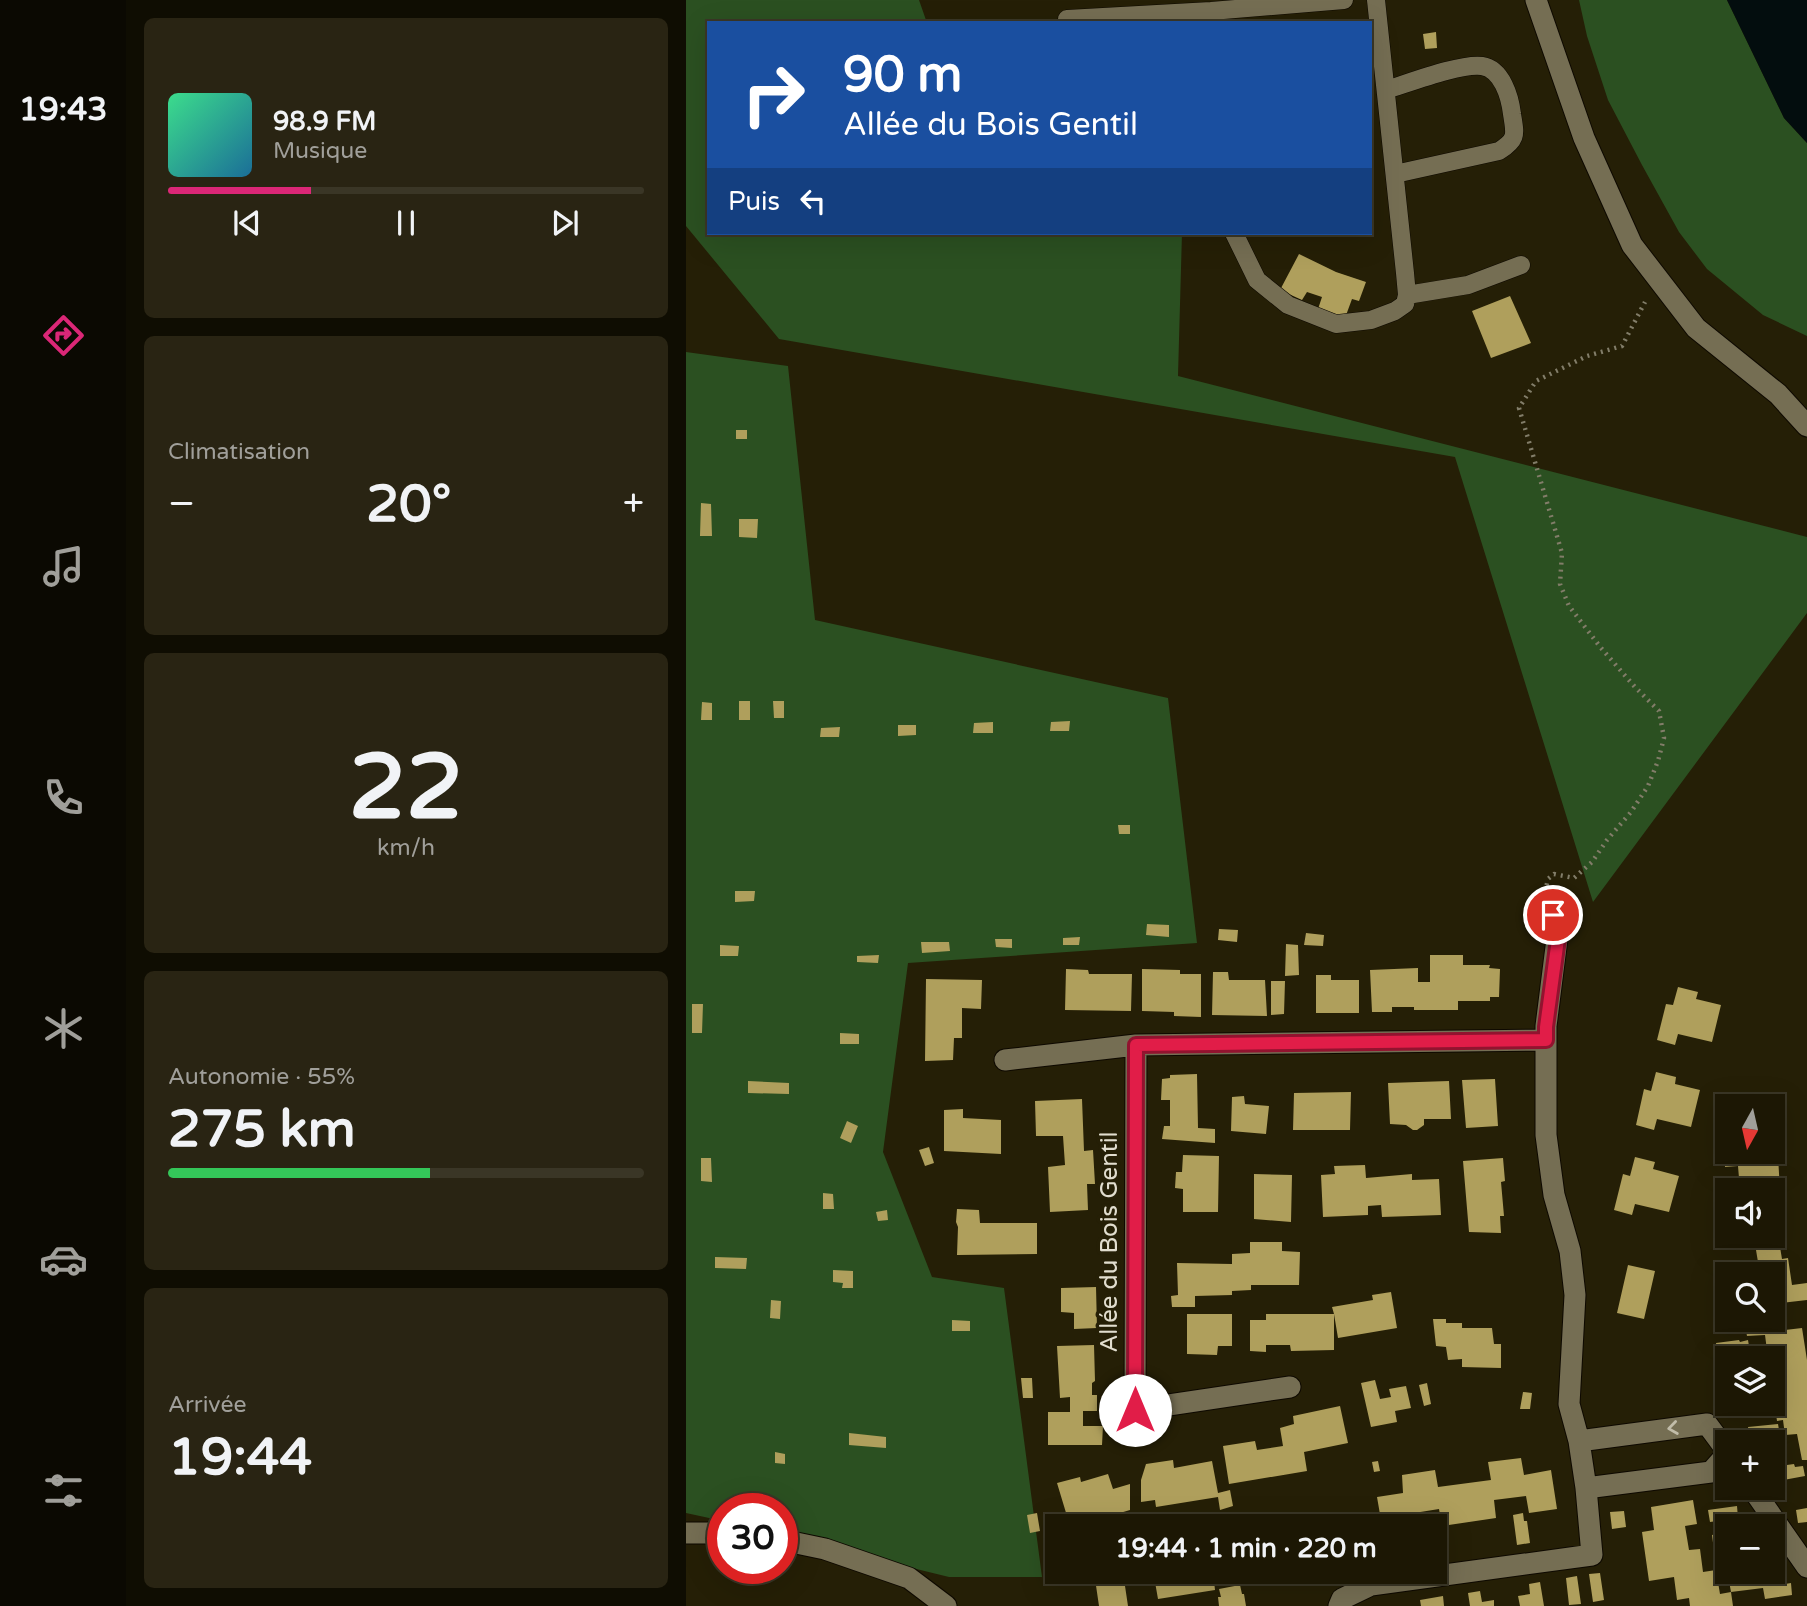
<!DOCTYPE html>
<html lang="fr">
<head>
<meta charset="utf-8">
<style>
  body { margin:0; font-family:"Varela Round",sans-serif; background:#292413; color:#f1f3f6; height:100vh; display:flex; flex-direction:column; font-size:26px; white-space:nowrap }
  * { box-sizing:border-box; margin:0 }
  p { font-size:23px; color:#a09f9a }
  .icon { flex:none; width:38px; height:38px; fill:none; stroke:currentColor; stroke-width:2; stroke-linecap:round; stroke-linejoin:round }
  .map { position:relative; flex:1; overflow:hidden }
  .side { display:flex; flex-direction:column; gap:18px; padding:18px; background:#0f0d02; width:560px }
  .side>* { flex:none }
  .top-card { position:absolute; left:21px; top:21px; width:665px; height:214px; border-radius:0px; box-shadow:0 7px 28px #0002,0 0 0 2px #3a3626; background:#1a4fa0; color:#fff; overflow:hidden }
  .needle { width:46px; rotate:188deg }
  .fabs { position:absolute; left:1029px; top:1094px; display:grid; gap:14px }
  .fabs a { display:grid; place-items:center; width:70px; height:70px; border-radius:0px; background:#1c1704; box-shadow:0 7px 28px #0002,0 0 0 2px #3a3626; font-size:35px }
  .speed { position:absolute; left:21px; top:1493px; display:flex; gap:14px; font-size:35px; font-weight:700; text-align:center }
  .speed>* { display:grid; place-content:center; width:91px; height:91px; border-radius:50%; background:#1c1704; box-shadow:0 7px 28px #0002,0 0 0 2px #3a3626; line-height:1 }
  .speed .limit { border:10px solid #d22; background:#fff; color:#111 }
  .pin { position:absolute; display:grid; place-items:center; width:60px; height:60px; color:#fff; margin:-30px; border:4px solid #fff; border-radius:50%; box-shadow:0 2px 7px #0007 }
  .me { position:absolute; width:77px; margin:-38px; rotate:0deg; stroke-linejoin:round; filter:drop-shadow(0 0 5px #0008) }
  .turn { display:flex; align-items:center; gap:24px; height:147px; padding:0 21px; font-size:32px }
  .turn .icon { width:91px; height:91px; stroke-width:2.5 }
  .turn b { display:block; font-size:49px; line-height:60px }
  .then { display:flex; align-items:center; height:66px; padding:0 21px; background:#0003; gap:14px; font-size:26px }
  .big { font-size:52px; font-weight:700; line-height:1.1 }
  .side .widget { flex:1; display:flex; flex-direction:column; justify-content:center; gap:10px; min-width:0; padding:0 24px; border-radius:10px; background:#292413 }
  .side .dial { align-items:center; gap:0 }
  .dial b { font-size:91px; line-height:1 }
  .song { display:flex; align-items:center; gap:21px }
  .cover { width:84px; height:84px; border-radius:10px; background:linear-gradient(135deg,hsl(150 70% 55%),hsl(200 70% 35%)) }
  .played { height:7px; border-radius:4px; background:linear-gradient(90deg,#db2777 30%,#3a3626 30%) }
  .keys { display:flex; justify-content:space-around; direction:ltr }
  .heat { display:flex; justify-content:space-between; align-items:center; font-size:38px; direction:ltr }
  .charge { height:10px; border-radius:5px; background:linear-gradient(90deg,#34c759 55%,#3a3626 0) }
  .trip { position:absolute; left:359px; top:1514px; width:402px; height:70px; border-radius:0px; background:#1c1704; box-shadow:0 7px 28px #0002,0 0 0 2px #3a3626; font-weight:700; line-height:70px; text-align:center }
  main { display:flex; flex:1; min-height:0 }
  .dock { display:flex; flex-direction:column; width:126px; justify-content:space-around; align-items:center; background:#0b0902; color:#a09f9a }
  .dock .icon { width:49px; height:49px }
  .dock .current { color:#db2777 }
  .dock b { font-size:32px; color:#f1f3f6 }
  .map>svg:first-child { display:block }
  .green { fill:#2b5021 }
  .water { fill:#030d0e }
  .building { fill:#af9f5c }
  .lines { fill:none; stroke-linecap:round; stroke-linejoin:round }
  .lane-casing { stroke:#0e0900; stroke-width:19 }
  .street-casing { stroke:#0e0900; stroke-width:23 }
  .secondary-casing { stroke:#0e0900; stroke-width:23 }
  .path { stroke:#827d69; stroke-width:4.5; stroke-dasharray:2 5; stroke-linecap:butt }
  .lane { stroke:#756e53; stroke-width:18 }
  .street { stroke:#756e53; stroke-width:21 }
  .secondary { stroke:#756e53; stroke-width:21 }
  .oneway { stroke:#c1bca9 }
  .route-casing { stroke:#92132f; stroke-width:18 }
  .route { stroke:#e11d48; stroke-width:12 }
  .labels { text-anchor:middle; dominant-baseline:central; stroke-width:7; stroke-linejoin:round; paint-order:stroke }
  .street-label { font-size:24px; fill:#e1ddce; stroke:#251f06 }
</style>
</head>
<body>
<main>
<nav class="dock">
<b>19:43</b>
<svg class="icon current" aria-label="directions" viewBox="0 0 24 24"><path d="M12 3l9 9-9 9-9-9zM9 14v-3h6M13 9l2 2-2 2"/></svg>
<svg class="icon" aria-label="music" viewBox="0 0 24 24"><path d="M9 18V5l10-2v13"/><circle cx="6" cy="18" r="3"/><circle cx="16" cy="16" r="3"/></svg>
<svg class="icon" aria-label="phone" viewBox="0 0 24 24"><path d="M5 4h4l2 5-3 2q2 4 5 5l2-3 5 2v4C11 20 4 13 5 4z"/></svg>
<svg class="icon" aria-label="climate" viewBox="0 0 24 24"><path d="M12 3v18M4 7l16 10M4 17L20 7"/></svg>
<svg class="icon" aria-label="car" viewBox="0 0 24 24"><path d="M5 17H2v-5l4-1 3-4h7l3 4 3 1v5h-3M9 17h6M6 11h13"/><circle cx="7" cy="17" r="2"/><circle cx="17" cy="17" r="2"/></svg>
<svg class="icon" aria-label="filters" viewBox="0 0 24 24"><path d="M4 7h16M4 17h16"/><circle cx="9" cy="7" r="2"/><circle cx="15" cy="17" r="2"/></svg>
</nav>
<section class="side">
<div class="widget">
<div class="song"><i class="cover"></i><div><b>98.9 FM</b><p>Musique</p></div></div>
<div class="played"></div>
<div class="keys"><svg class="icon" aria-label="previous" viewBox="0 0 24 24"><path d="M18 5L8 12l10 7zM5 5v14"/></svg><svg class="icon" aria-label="pause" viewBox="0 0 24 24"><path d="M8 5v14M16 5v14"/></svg><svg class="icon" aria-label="next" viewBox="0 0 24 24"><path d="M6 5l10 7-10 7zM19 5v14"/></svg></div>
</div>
<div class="widget"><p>Climatisation</p>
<div class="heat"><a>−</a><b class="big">20°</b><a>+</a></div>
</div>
<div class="widget dial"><b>22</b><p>km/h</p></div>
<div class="widget"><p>Autonomie · 55%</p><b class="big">275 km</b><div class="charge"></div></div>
<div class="widget"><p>Arrivée</p><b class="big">19:44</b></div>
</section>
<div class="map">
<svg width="1121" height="1606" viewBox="0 0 1121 1606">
  <rect width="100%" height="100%" fill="#251f06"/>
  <path class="green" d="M0,0H233L241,23H23V233H496L492,376L1121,537V613L907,902L769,457L93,339L0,226Z
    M893,0H1041L1098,118L1121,143V336L1077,315L1021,269L993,232L956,165L922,100L901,36Z
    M0,352L102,366L129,620L482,698L511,943L222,963L197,1152L246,1277L318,1288L356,1577H263L96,1536V1508H37V1521L0,1513Z"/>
  <path class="water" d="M1041,0H1121V143L1098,118Z"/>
  <path class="building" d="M750,32L751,48L739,49L737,34Z
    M613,254L650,272L680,282L673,301L666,299L659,318L632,309L636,297L621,292L616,300L594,290Z
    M824,296L845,343L805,358L786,311Z
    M50,430H61V439H50Z
    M15,503L25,504L26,536H14Z
    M53,519H72L71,538L53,537Z
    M53,701H64V720H53Z
    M87,701H98V718H88Z
    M16,702L26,703V720H15Z
    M384,721L383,731H364L365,722Z
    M307,722V733H287L288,723Z
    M212,725H230V735L212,736Z
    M154,727L153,737H134L135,728Z
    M432,825H444V834H433Z
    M49,891H69L68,901L49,902Z
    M461,924L483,925V937L460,935Z
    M533,929L552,930L551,942L532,940Z
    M620,933L638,935L637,946L618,945Z
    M394,937L393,945H377V938Z
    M309,939H326V948L310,947Z
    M235,942H263L264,951L236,953Z
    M600,944L612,945L613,975L599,976Z
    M34,945L53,946L52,956H34Z
    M193,955L192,963L171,962V956Z
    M744,955H777V965H804L803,968L814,969L813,997H804V1001H772V1010H728V1007H706V1012H686L684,970L732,968V982H744Z
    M380,969L402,970L403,974H446L445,1011L379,1010Z
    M456,969L494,970V974H515V1017L488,1016V1012L456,1011Z
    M527,972H542L543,980H579L581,1016L526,1015Z
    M630,975H645V980H673V1013H630Z
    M240,979L296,980L295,1009L276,1008V1038H268L267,1060L239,1061Z
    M585,981H599L598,1014L585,1015Z
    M992,987L1012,992L1010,999L1035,1005L1026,1042L992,1034L989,1045L971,1040L980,1004L987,1005Z
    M6,1004H17L16,1033H6Z
    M154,1033L173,1034V1044H154Z
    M970,1072L990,1077L989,1084L1014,1090L1005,1127L971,1119L968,1130L950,1125L958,1089L965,1091Z
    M511,1074L512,1128L529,1129V1143L476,1139L478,1126H484V1100H475L476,1079L484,1078V1075Z
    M809,1079L812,1126L780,1128L776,1080Z
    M62,1081L103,1083V1094L62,1093Z
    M763,1081L765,1119H738V1125L731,1130H727L720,1125L704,1124L702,1083Z
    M665,1092L664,1130H607L608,1093Z
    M558,1096L559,1104L583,1106L580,1134L545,1131L546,1097Z
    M396,1099L398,1151L407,1150L409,1184H401L402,1210L364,1212L362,1167L379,1165L377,1136H350L349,1101Z
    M277,1109V1118L315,1120V1154L258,1151V1110Z
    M161,1121L172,1126L165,1143L154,1138Z
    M243,1147L248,1163L239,1166L233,1150Z
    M1038,1147H1041V1152H1051V1159L1092,1156L1094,1191L1054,1190L1052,1166L1039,1167Z
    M497,1155L533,1156L532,1212H497V1189L489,1188L490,1172H496Z
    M949,1157L969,1162L967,1169L993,1176L983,1212L949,1204L946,1215L928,1210L937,1174L944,1176Z
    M15,1158H25L26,1182L15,1181Z
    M817,1158L819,1181L815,1182L818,1216H814L815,1233L783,1232L777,1161Z
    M679,1165L680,1178L726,1174V1180L753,1179L755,1215L696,1217L695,1205L682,1206V1215L637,1217L635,1175L649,1174L648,1166Z
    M568,1174L606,1175L605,1222L568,1219Z
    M137,1193L147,1194L148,1209H137Z
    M271,1209L293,1210L294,1223H351V1254L271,1255L272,1227L270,1222Z
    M201,1210L202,1220L192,1221L190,1212Z
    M564,1242H596V1251L614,1252L613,1285H565V1290L546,1291V1295L509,1296V1307H486L485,1296L492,1295L491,1263L546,1264V1254L564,1253Z
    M1094,1247L1096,1259L1102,1258L1106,1285L1121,1283V1300L1095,1303L1099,1330L1116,1328L1121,1360V1460H1116L1111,1434L1099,1435L1097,1420L1091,1421L1087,1392V1358H1082L1079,1335L1061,1336L1058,1320H1087V1274H1065L1063,1263L1072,1262L1070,1250Z
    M29,1257L61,1258L60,1269L29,1268Z
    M942,1265L969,1271L958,1319L931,1313Z
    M147,1270L167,1271V1288H156L157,1283L147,1282Z
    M410,1287L411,1328L388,1329V1313L375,1312V1288Z
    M705,1292L711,1328L652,1338L648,1314V1350L605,1351L604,1345H580V1352L564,1351V1320H580V1314H648L646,1307L687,1300L686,1295Z
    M1037,1299H1041V1316H1040Z
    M85,1300L95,1301L94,1319L84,1318Z
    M501,1314H546V1346H532L531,1355L501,1354Z
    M747,1319H760V1323H776V1328H806L808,1344H815V1368L776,1367V1359L762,1360L760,1347L750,1346Z
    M266,1320L284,1321V1331H266Z
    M1053,1340L1054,1342L1062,1340L1064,1352L1032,1356L1030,1343Z
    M408,1345L409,1381L406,1383V1395H411V1411H397V1426H417L416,1445H362V1412H384V1397L374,1398L371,1346Z
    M335,1378H346L347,1398H337Z
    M689,1380L694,1399L705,1397L703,1389L720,1386L725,1408L709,1411L711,1422L685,1427L675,1383Z
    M741,1383L745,1404L738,1406L733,1385Z
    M837,1392L846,1393L844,1409H834Z
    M654,1406L662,1443L618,1452L621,1471L543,1484L537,1446L569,1441L571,1450L597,1446L594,1428L608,1424L607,1416Z
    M1092,1424L1094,1436L1064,1440L1062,1427Z
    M163,1433L200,1437V1448L163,1445Z
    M89,1452L99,1454V1464L89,1463Z
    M835,1458L838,1475L865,1470L871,1509L843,1513L840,1496L808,1500L810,1518L756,1526L753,1509L722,1514L724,1526H696L691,1497L717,1493L716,1475L749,1470L752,1487L805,1480L802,1462Z
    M487,1460L488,1468L526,1461L532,1493L544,1490L547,1506L534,1510L532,1497L470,1507L469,1500L455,1502V1480L460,1464Z
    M692,1461L694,1471L688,1472L686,1462Z
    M1108,1464L1109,1467L1117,1466L1119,1476L1087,1482V1467Z
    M422,1474L427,1489L444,1484V1510L390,1526H384L371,1483L394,1477L395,1482Z
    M1007,1500L1011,1524L999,1526L1003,1550L1014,1549L1017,1572L1030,1570L1034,1594L1045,1592L1047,1606H1004L1003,1598L991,1600L988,1577L963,1581L956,1532L968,1530L965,1507Z
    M1051,1506L1052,1518L1024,1522L1022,1510Z
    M1121,1508V1522L1112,1523L1110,1510Z
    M938,1511L940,1527L926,1529L924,1512Z
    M351,1513L354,1531L344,1533L341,1515Z
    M837,1513L838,1521H841L844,1543L831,1545L827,1515Z
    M749,1524H750L752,1535L754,1534L758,1556L749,1557Z
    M1041,1532V1557L1029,1558L1026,1535Z
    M408,1572H527L529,1590L472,1599L469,1582L455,1583L439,1586L442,1606H413Z
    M557,1572H586L587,1581L559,1585Z
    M914,1573L918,1600L907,1602L903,1574Z
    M1086,1574L1088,1586L1105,1583L1106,1595L1079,1599L1077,1588L1045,1592L1043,1581Z
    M891,1576L895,1604L883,1605L880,1578Z
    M854,1582L858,1606H834L832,1596L844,1594L843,1584Z
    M554,1585L556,1594H558L560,1606H533L532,1597H535L533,1589Z
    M794,1591L796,1602L808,1600V1606H784L782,1593Z
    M757,1596L758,1606H735L734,1600Z"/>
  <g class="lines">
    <defs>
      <path id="lane" d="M381,19L525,11L658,0
        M700,90C723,83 775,63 796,66C816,69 824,97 826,114C829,134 832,139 813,151L709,174
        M548,233L571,280L602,305L650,324L685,320L709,311L719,304L721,295L719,273L690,0
        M721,295L782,285L835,265"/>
      <path id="street" d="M450,1045L449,1410L604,1387
        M319,1060L450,1045L860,1040
        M893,1441L1021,1424L1041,1451
        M900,1488L1025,1472L1041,1454
        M1066,1488L1121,1567
        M0,1533H37
        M96,1540L139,1549L223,1578L260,1606
        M653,1606L656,1599L685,1585L906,1555L900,1488L893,1441L883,1404L889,1295L884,1251L868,1195L860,1135V1026L871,939L867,915"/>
      <path id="secondary" d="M850,0L898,138L946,245L1010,328L1092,394L1121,426"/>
    </defs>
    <use href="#lane" class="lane-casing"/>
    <use href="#street" class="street-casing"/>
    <use href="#secondary" class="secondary-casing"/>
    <path class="path" d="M859,892L862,879L868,874L888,878L906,862L921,840L945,812L962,786L972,761L978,738L973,711L949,687L915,648L883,606L874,584L876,553L833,408L850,381L901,356L936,346L959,302"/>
    <use href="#lane" class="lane"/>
    <use href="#street" class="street"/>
    <use href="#secondary" class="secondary"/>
  </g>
  <defs><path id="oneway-chevron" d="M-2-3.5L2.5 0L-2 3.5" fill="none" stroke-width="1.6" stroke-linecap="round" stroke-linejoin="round" transform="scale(1.75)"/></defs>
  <use class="oneway" href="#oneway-chevron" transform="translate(987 1428) rotate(172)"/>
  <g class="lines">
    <defs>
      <path id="route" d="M449,1410L450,1045L860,1040V1027L872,939L867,915"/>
    </defs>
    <use href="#route" class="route-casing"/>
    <use href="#route" class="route"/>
  </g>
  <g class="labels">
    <g class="street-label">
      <text transform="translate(423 1242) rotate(-90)">Allée du Bois Gentil</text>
    </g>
  </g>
</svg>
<div class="fabs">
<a><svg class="needle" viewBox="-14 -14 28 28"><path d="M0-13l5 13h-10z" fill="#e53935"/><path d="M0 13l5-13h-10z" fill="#a09f9a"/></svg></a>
<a><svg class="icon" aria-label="sound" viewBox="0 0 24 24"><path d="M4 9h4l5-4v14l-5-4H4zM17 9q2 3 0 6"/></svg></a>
<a><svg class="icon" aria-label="search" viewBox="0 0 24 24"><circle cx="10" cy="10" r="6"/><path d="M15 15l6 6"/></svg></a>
<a><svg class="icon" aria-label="layers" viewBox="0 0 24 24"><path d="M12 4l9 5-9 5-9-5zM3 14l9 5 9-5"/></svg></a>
<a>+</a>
<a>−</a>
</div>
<div class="speed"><div class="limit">30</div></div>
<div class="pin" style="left:867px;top:915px;background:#d93025"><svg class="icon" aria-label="arrive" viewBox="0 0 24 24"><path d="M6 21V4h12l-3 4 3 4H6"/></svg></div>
<svg class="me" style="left:449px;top:1410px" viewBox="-20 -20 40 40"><circle r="19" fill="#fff"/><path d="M0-13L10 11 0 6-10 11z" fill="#e11d48"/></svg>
<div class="trip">19:44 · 1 min · 220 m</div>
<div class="top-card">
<div class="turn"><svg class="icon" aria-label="right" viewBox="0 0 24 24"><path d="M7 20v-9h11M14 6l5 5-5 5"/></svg><div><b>90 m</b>Allée du Bois Gentil</div></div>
<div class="then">Puis<svg class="icon" aria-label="left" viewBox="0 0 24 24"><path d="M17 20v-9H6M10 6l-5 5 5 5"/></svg></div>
</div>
</div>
</main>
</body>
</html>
